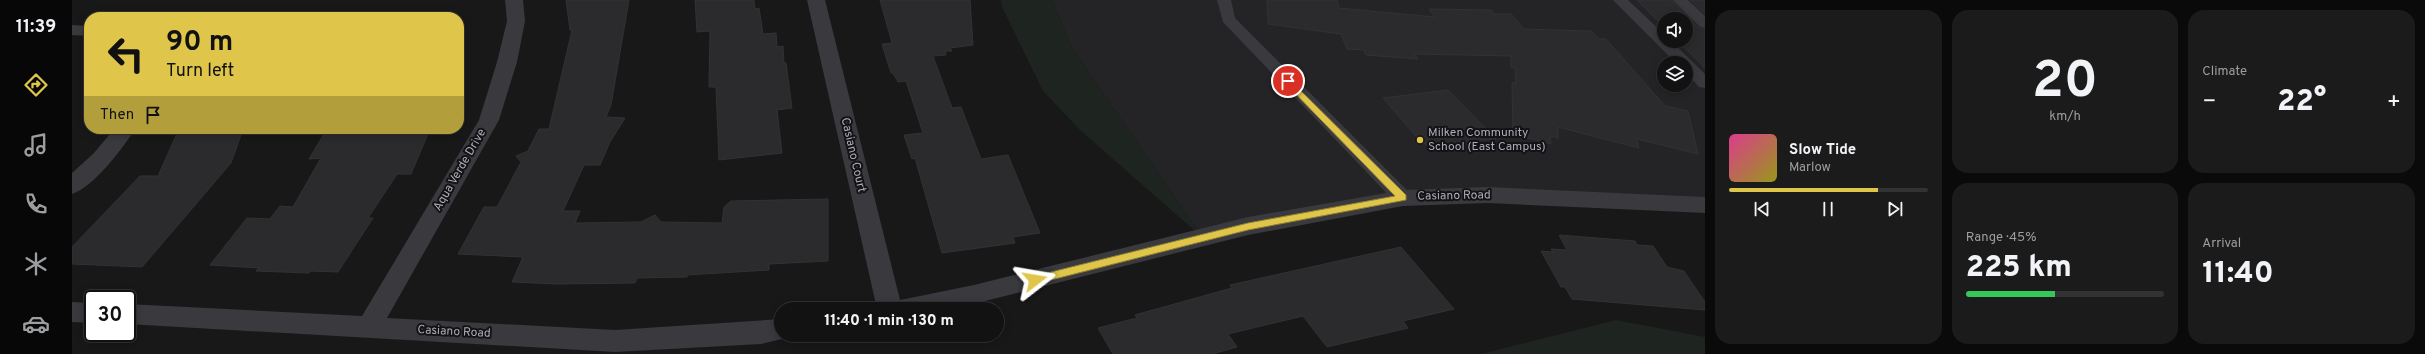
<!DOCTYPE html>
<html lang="en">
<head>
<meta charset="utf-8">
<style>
  body { margin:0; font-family:Overpass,sans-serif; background:#1b1b1c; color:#f1f3f6; height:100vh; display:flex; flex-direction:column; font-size:15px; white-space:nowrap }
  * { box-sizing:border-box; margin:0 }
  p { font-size:13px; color:#9c9ea0 }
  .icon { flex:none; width:22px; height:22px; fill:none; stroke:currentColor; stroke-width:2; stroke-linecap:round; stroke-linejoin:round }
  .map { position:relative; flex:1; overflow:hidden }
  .side { display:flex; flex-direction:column; gap:10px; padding:10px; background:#0a0a0a; width:720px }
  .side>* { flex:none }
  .banner { position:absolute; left:12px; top:12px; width:380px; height:122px; border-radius:16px; box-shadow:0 2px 10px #0003,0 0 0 1px #313233; background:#dfc64a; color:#111; overflow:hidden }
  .controls { position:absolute; left:1585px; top:12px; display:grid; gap:8px }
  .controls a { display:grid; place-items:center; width:36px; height:36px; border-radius:50%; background:#121213; box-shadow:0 2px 10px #0003,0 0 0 1px #313233; font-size:20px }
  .speed { position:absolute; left:12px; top:290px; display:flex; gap:8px; font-size:20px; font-weight:700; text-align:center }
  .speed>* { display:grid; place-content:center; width:52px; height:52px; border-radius:50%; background:#121213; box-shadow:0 2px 10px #0003,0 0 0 1px #313233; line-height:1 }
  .speed .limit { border:2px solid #111; border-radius:6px; background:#fff; color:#111 }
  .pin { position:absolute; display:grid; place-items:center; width:34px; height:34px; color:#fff; margin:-17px; border:2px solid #fff; border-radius:50%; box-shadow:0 1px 4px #0007 }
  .me { position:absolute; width:44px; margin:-22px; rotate:76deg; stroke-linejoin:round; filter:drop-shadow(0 0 3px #0008) }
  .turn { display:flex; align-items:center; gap:14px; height:84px; padding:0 16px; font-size:18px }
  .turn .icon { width:52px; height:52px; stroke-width:2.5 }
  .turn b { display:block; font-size:28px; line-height:34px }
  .then { display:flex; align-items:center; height:38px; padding:0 16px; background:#0003; gap:8px; font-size:15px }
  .big { font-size:30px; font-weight:800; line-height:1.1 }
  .side .widget { flex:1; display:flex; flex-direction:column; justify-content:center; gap:6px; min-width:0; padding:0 14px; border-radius:16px; background:#1b1b1c }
  .side .dial { align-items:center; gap:0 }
  .dial b { font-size:52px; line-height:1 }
  .song { display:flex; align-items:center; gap:12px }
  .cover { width:48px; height:48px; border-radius:6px; background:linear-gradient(135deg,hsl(330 70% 55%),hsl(60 70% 35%)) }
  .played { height:4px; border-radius:2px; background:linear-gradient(90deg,#dfc64a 75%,#313233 75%) }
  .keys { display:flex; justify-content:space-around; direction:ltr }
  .heat { display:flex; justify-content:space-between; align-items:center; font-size:22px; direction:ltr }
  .charge { height:6px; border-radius:3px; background:linear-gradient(90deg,#34c759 45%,#313233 0) }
  .side .tiles { flex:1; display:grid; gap:10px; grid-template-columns:repeat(3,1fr) }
  .widget:first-child { grid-row:span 2 }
  .trip { position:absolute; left:702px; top:302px; width:230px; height:40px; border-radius:20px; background:#121213; box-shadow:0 2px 10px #0003,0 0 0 1px #313233; font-weight:800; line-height:40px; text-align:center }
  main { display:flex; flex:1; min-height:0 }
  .menu { display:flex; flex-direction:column; width:72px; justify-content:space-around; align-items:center; background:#070708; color:#9c9ea0 }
  .menu .icon { width:28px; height:28px }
  .menu .active { color:#dfc64a }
  .menu b { font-size:18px; color:#f1f3f6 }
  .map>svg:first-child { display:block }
  .built { fill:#242426; fill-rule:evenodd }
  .green { fill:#1e2420 }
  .building { fill:#2b2b2d; stroke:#323235 }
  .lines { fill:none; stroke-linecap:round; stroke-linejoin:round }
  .lane { fill:#39393e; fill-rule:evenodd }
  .street { fill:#39393e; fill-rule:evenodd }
  .route { fill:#dfc64a; stroke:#918130 }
  .poi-dot { fill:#dfc64a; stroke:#131214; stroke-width:1.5 }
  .labels { text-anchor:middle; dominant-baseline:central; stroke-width:4; stroke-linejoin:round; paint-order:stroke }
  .poi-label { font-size:12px; fill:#abadb8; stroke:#131214; text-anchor:start }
  .street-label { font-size:12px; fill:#abadb8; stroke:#131214 }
</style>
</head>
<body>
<main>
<nav class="menu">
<b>11:39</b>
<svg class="icon active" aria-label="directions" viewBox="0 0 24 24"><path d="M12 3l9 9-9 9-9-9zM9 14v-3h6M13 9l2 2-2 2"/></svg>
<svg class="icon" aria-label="music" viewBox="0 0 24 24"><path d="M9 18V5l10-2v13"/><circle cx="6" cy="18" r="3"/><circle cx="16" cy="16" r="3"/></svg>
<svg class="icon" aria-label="phone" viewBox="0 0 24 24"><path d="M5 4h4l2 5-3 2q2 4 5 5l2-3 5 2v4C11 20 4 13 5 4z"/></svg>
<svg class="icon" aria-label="climate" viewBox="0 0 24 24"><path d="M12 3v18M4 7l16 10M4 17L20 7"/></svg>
<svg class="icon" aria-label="car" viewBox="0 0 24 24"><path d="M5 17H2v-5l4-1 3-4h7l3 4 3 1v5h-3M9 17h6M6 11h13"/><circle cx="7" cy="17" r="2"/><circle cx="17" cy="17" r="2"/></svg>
</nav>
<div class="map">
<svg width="1633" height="354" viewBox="0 0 1633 354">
  <rect width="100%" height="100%" fill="#181819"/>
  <path class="built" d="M980,0H1633V205L1331,198L1131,238L1000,48ZM1592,19H1614V41H1592ZM1592,63H1614V85H1592Z"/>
  <path class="green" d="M929,0H980L1000,48L1131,238L1008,130L971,91L930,7Z
    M1544,320L1633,337V354H1409Z"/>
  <path class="building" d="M494,0H557L539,105L534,117L553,118L538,142L528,165H512L491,211H508L503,223L569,222L583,215L589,222L650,223L652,207L659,201L756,199V261L697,264V270L615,275V277L565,278L563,283L484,284L440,282L451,257L386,254L412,207H425L449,162L444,156L456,151L467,129H477L500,30H498Z
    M623,0H682L683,9L687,8L691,34L704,33L705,47L711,46L712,63H714L720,108L705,110L710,153L647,160L644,87H637L638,31L625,32Z
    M808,0H898L901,45L878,48L880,51H873L874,55L861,56L880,108L889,107L909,159L936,155L968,233L941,237L943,243L870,253L843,158L840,159L832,135L851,133L834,81L826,82L821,73H819L810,44L820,43Z
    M1195,0H1265L1267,8L1363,17L1357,9L1419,10L1422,14H1439L1452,29L1519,31L1527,39H1534L1593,106L1616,111L1626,154L1565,139L1567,148L1486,127V138L1478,136L1479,144L1441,134L1440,83H1444L1443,68L1439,67V56L1342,54L1346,59L1294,55L1292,50L1275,49L1269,34L1196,24Z
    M1565,0H1600L1627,28L1633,29V68L1606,41H1614V19H1592V27Z
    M1618,0H1633V14Z
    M1376,90L1424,139L1355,145L1349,142L1311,98Z
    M107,129H171L159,163L70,267L0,264V247L68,176H86Z
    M255,129H358L339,174H325L296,218H301L266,272L239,271L237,273L184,271L187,268L138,265L175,218L198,219L208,206L221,207L249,158L237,159Z
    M1487,235L1563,241L1565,245L1581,246L1595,267L1612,271L1633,302V310L1500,299L1493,287H1489L1469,251L1481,252L1479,249L1495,250Z
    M1329,247L1382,309L1331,321L1336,328L1255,347L1231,316L1156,334L1165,347L1140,354H1041L1026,328L1065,318L1063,315L1160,288L1158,285Z"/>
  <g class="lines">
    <path class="lane" d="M1145,0H1159L1163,18L1338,193L1340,198L1338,203L1331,205L1324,203L1151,22Z
      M1541,0H1556L1592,34V41H1599L1633,74V88L1627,87L1614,73V63H1604Z
      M1601,0H1616L1633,16V28L1628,27Z"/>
    <path class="street" d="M433,0H451L453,21L445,62L427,120L315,318L543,330L709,319V335H719L718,337L689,344L543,352L55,324V304L290,316L407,120L425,62L435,21Z
      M735,0H753L828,300L902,285L1176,217L1331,190L1416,187L1633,197V213L1416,203L1331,206L1176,235L881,309H805Z
      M0,25L17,26V36L0,35Z
      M42,129H63C51,148 22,187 0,194V173L22,153Z
      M0,302L21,303V323L0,322Z"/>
  </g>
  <path class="route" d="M1213,80H1218L1334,195V200L1176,230L963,284L960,283V277L963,276L1176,223L1323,196L1213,83Z"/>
  <circle class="poi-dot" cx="1348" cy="140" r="4"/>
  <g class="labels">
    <g class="poi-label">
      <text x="1356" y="133">Milken Community<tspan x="1356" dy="14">School (East Campus)</tspan></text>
    </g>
    <g class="street-label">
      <text transform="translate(781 155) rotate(77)">Casiano Court</text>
      <text transform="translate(388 170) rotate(-60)">Aqua Verde Drive</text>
      <text transform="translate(1382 196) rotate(-1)">Casiano Road</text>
      <text transform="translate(382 332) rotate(3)">Casiano Road</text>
    </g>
  </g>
</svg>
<div class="controls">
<a><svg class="icon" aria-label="sound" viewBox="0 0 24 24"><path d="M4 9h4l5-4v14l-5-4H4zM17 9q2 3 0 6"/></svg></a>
<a><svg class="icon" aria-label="layers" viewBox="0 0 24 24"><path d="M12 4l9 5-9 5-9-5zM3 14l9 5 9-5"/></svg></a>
</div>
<div class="speed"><div class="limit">30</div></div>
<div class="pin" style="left:1216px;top:81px;background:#d93025"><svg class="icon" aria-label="arrive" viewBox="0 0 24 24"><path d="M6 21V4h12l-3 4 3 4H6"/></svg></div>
<svg class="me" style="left:963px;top:280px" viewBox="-20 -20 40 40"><path d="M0-17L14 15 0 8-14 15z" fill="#dfc64a" stroke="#fff" stroke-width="4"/></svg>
<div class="trip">11:40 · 1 min · 130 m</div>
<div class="banner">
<div class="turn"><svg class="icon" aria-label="left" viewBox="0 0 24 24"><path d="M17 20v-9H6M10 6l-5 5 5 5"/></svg><div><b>90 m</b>Turn left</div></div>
<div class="then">Then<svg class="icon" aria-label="arrive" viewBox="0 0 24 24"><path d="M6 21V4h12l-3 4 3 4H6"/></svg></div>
</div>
</div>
<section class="side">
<div class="tiles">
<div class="widget">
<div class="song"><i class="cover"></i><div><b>Slow Tide</b><p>Marlow</p></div></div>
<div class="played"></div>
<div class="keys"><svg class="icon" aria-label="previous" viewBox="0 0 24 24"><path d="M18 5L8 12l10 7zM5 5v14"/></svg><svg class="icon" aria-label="pause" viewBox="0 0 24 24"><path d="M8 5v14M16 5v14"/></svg><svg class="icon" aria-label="next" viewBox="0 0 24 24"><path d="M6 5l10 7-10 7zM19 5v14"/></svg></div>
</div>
<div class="widget dial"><b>20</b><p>km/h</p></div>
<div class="widget"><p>Climate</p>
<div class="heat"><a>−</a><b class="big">22°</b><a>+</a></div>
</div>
<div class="widget"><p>Range · 45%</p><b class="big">225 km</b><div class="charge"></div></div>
<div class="widget"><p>Arrival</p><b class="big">11:40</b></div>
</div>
</section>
</main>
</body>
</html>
